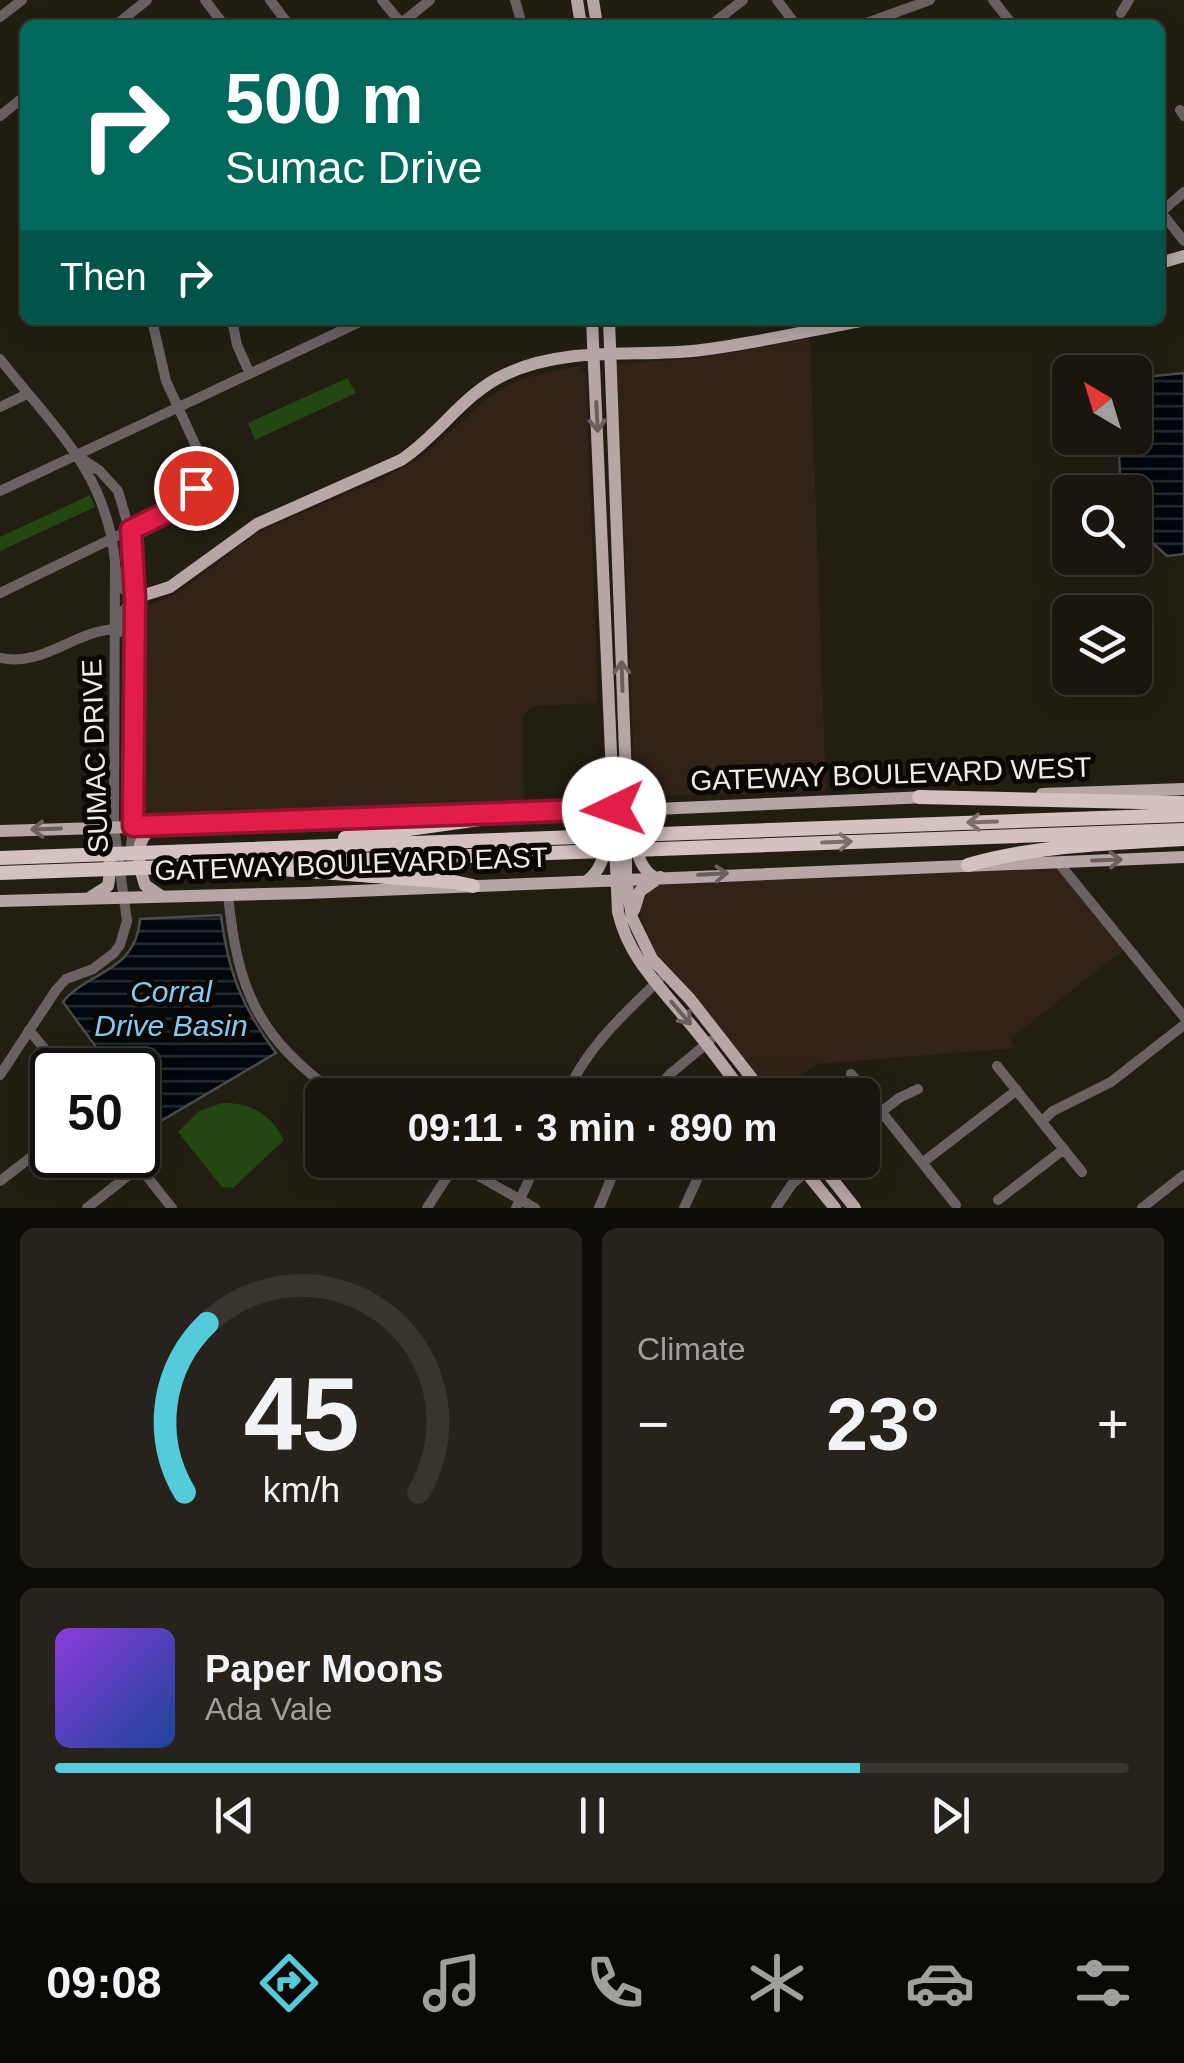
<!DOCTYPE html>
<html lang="en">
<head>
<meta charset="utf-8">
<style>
  body { margin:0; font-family:Helvetica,sans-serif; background:#27231c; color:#f1f3f6; height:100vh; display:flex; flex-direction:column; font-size:38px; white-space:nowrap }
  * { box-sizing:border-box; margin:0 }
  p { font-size:32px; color:#9f9f9e }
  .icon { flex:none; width:55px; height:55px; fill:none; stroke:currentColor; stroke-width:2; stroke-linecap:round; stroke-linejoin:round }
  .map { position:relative; height:1208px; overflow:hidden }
  .drawer { display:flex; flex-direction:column; gap:20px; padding:20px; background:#0e0c08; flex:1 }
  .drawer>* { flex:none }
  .banner { position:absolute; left:20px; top:20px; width:1145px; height:305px; border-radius:15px; box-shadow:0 5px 25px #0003,0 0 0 2px #38352e; background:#00695c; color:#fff; overflow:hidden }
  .needle { width:65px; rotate:322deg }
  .fabs { position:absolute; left:1052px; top:355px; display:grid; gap:20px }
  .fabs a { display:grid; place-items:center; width:100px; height:100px; border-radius:15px; background:#1a160e; box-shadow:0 5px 25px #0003,0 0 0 2px #38352e; font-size:50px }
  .speed { position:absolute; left:30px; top:1048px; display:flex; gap:20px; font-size:50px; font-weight:700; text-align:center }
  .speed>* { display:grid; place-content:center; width:130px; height:130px; border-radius:50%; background:#1a160e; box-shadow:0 5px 25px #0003,0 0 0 2px #38352e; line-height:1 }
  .speed .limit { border:5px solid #111; border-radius:15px; background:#fff; color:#111 }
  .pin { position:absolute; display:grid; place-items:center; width:85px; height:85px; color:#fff; margin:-42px; border:5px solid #fff; border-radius:50%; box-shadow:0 2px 10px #0007 }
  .me { position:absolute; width:110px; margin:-55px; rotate:267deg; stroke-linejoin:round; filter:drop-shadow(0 0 8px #0008) }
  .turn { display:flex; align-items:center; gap:35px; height:210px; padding:0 40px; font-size:45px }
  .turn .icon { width:130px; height:130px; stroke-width:2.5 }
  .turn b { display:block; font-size:70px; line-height:85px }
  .then { display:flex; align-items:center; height:95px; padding:0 40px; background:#0003; gap:20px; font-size:38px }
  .big { font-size:75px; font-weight:800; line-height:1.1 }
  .drawer .card { flex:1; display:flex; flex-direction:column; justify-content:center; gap:15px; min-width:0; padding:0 35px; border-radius:15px; background:#27231c }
  .drawer .dial { align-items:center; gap:0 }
  .dial svg { height:260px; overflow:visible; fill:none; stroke:#38352e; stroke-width:7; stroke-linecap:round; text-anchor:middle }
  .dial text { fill:#f1f3f6; stroke:none }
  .song { display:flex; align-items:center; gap:30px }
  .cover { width:120px; height:120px; border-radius:15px; background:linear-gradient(135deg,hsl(270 70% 55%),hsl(220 70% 35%)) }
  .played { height:10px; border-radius:5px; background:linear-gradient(90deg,#53cbdb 75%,#38352e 75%) }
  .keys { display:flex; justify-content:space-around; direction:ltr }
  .heat { display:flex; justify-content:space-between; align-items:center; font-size:55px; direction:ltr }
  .drawer .tiles { flex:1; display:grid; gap:20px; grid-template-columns:1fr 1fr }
  .card:last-child { grid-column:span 2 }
  .trip { position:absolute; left:305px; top:1078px; width:575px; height:100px; border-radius:15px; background:#1a160e; box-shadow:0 5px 25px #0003,0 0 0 2px #38352e; font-weight:800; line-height:100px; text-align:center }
  .menu { display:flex; height:160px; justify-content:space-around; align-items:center; background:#0a0906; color:#9f9f9e }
  .menu .icon { width:70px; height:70px }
  .menu .on { color:#53cbdb }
  .menu b { font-size:45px; color:#f1f3f6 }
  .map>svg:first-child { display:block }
  .commercial { fill:#312317 }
  .green { fill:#234711 }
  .water { fill:url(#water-rules); stroke:#484c4d; stroke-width:2.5 }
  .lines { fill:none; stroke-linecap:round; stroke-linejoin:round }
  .minor { stroke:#6a6262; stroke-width:10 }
  .major { stroke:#b7a6a6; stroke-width:12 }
  .highway { stroke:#d6c1c1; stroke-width:14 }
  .oneway { stroke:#6a5f5d }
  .oneway2 { stroke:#7b6e6c }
  .route-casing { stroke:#92132f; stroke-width:25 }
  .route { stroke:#e11d48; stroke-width:18 }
  .labels { text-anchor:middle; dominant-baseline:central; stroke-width:10; stroke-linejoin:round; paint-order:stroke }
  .street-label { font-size:28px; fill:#efece3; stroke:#0b0804 }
  .water-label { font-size:30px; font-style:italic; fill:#85caf1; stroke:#0b0804 }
</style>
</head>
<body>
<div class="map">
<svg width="1184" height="1208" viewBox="0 0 1184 1208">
  <defs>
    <pattern id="water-rules" width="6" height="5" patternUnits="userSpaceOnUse" patternTransform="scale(2.5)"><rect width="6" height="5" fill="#00070d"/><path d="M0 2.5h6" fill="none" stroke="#262b30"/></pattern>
  </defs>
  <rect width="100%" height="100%" fill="#231e12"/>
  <path class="commercial" d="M810,338L826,792L647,796L635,788L617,364L702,358Z
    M577,366L586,372L598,703L533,706L522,717L524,800L147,814L142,810L138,613L141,608L178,593L246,541L267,528L382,479L421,457L494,393L524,378Z
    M1058,867L1126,948L1010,1039L1016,1048L816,1064L776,1095H769L661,961L649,942L632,884Z"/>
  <path class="green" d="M347,378L356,393L255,440L248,423Z
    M90,495L95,507L0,551V537Z
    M222,1103C251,1102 271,1115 284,1140L233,1188L222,1187L178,1132L199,1111Z"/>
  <path class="water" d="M1184,373V554L1167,556L1135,527V492H1121L1118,438H1135V378Z
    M221,915C228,973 242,1007 276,1053L154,1125L138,1103V1070H113L63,1002C87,971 136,973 140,919Z"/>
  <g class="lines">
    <path class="minor" d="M205,0L224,25
      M270,0L289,25
      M382,0L401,23
      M515,0L522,25
      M777,0L796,25
      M993,0L1013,25
      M1121,13L1129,0
      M0,17L22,0
      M116,25L147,0
      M399,25L430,0
      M557,25L586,22
      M711,25L743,0
      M861,25L930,0
      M1180,110L1184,116
      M0,116L25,96
      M1160,211L1184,241
      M1161,212L1184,192
      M232,320L237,345L250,374
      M0,359C53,427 107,472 115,562L114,827L127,921L120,945L114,953L93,969L66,979L56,990L0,1075
      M0,407L27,394
      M82,459L100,471L118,491L133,542V826L130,857
      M0,491L364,320
      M119,571L124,590L135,598
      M0,593L179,506L196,487L200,455L166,381L152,320
      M119,632L123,611L135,598
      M0,658C43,667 73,632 114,629
      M1058,862L1184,1017
      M228,894C237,990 258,1038 338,1095
      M29,1030L62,1070
      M997,1066L1082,1172
      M851,1074L956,1205
      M566,1095C586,1048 623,1015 659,980
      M653,1095L670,1074L710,1041
      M1042,1121L1053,1111L1111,1082L1184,1025
      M862,1127L899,1098L918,1089
      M130,1155L172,1208
      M450,1160L535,1208
      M922,1163L1017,1090
      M0,1181L52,1141
      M998,1200L1064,1149
      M87,1208L139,1167
      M427,1208L456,1163
      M516,1208L538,1160
      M599,1208L619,1160
      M684,1208L706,1160
      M776,1208L792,1184L821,1160
      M1142,1208L1184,1175"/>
    <path class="major" d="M577,0L581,25
      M593,0L597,25
      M1160,263L1184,256
      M592,320L618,912C629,958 658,984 686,1019C707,1043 726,1070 745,1095
      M609,320L626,779V878L632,918L652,959L690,999L765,1095
      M135,598L170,587L257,524L401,460C439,435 464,393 506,374C567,345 637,358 701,350C757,343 812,330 866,320
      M1042,794L1184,789
      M586,812C612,825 609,864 588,880
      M497,816L927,797
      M153,827C133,841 138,864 145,885L161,896
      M91,828C111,839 112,865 108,886L92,896
      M0,831L457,817
      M654,877C631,863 630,820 655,809
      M0,901L306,893L1184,857
      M634,910L640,891L660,877
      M796,1160L835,1208
      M817,1160L855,1208"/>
    <path class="highway" d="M919,797L1184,803
      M345,838L508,815
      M0,858L1184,815
      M968,865C1038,845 1111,843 1184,839
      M281,869L454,882L473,886
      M0,873L1184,830"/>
  </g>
  <defs><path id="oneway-shaft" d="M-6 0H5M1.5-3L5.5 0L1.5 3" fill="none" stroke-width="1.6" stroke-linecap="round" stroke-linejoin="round" transform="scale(2.5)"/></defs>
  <g class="oneway">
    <use href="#oneway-shaft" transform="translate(597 417) rotate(87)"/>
    <use href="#oneway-shaft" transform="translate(622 676) rotate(-92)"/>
    <use href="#oneway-shaft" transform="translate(46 829) rotate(178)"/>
    <use href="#oneway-shaft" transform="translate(1107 860) rotate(-2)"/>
    <use href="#oneway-shaft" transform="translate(713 874) rotate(-3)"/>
    <use href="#oneway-shaft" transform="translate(681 1013) rotate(50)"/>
  </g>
  <g class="oneway2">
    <use href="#oneway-shaft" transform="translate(982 822) rotate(178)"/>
    <use href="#oneway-shaft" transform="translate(837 842) rotate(-2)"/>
  </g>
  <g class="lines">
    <defs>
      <path id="route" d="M196,488L179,506L131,530L135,598L133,826L614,809"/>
    </defs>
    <use href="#route" class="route-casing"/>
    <use href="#route" class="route"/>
  </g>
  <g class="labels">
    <g class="street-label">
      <text transform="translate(95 756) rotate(-92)">SUMAC DRIVE</text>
      <text transform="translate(891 774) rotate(-2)">GATEWAY BOULEVARD WEST</text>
      <text transform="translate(351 864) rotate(-2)">GATEWAY BOULEVARD EAST</text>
    </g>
    <g class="water-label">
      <text x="171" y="991">Corral<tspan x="171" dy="34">Drive Basin</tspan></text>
    </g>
  </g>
</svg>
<div class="fabs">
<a><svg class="needle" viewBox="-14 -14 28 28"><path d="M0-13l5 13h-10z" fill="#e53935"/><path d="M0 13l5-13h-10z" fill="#9f9f9e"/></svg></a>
<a><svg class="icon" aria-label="search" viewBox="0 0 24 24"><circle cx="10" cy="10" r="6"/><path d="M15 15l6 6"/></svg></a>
<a><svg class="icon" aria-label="layers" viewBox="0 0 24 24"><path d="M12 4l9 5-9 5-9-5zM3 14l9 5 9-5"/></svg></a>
</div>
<div class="speed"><div class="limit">50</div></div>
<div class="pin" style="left:196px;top:488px;background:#d93025"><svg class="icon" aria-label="arrive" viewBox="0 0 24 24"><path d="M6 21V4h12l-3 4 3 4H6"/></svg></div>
<svg class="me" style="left:614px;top:809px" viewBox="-20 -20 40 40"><circle r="19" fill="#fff"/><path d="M0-13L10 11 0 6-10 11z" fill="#e11d48"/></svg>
<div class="trip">09:11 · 3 min · 890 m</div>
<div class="banner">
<div class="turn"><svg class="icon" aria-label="right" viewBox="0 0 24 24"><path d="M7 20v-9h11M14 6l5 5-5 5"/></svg><div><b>500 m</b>Sumac Drive</div></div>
<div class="then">Then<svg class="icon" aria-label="right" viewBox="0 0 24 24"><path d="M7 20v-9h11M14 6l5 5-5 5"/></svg></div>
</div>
</div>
<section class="drawer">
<div class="tiles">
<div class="card dial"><svg viewBox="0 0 100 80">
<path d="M14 69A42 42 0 1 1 86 69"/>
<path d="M14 69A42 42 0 0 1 21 17" stroke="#53cbdb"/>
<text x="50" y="56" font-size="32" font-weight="700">45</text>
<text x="50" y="72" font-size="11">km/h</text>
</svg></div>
<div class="card"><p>Climate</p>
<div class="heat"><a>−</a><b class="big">23°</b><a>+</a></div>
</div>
<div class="card">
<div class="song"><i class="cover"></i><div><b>Paper Moons</b><p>Ada Vale</p></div></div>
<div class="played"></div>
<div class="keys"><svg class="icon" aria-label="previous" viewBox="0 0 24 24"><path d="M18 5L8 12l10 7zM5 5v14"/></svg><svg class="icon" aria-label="pause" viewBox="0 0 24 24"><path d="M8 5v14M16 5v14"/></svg><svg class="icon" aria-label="next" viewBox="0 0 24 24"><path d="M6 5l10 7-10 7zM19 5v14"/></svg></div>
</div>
</div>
</section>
<nav class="menu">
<b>09:08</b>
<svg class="icon on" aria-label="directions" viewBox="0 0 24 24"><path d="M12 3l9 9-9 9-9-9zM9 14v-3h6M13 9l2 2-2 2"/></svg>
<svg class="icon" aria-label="music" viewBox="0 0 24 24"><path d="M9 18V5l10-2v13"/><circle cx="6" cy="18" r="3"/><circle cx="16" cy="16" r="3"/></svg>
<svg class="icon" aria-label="phone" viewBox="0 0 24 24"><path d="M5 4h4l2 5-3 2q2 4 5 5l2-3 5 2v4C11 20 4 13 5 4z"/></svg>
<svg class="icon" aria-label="climate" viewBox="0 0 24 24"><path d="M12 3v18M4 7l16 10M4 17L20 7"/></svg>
<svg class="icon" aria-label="car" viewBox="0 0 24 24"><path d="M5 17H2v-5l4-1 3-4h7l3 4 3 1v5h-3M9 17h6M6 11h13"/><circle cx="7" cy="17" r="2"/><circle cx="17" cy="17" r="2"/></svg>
<svg class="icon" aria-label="filters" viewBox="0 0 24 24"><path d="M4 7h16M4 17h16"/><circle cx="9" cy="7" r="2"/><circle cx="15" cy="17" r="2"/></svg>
</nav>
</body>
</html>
